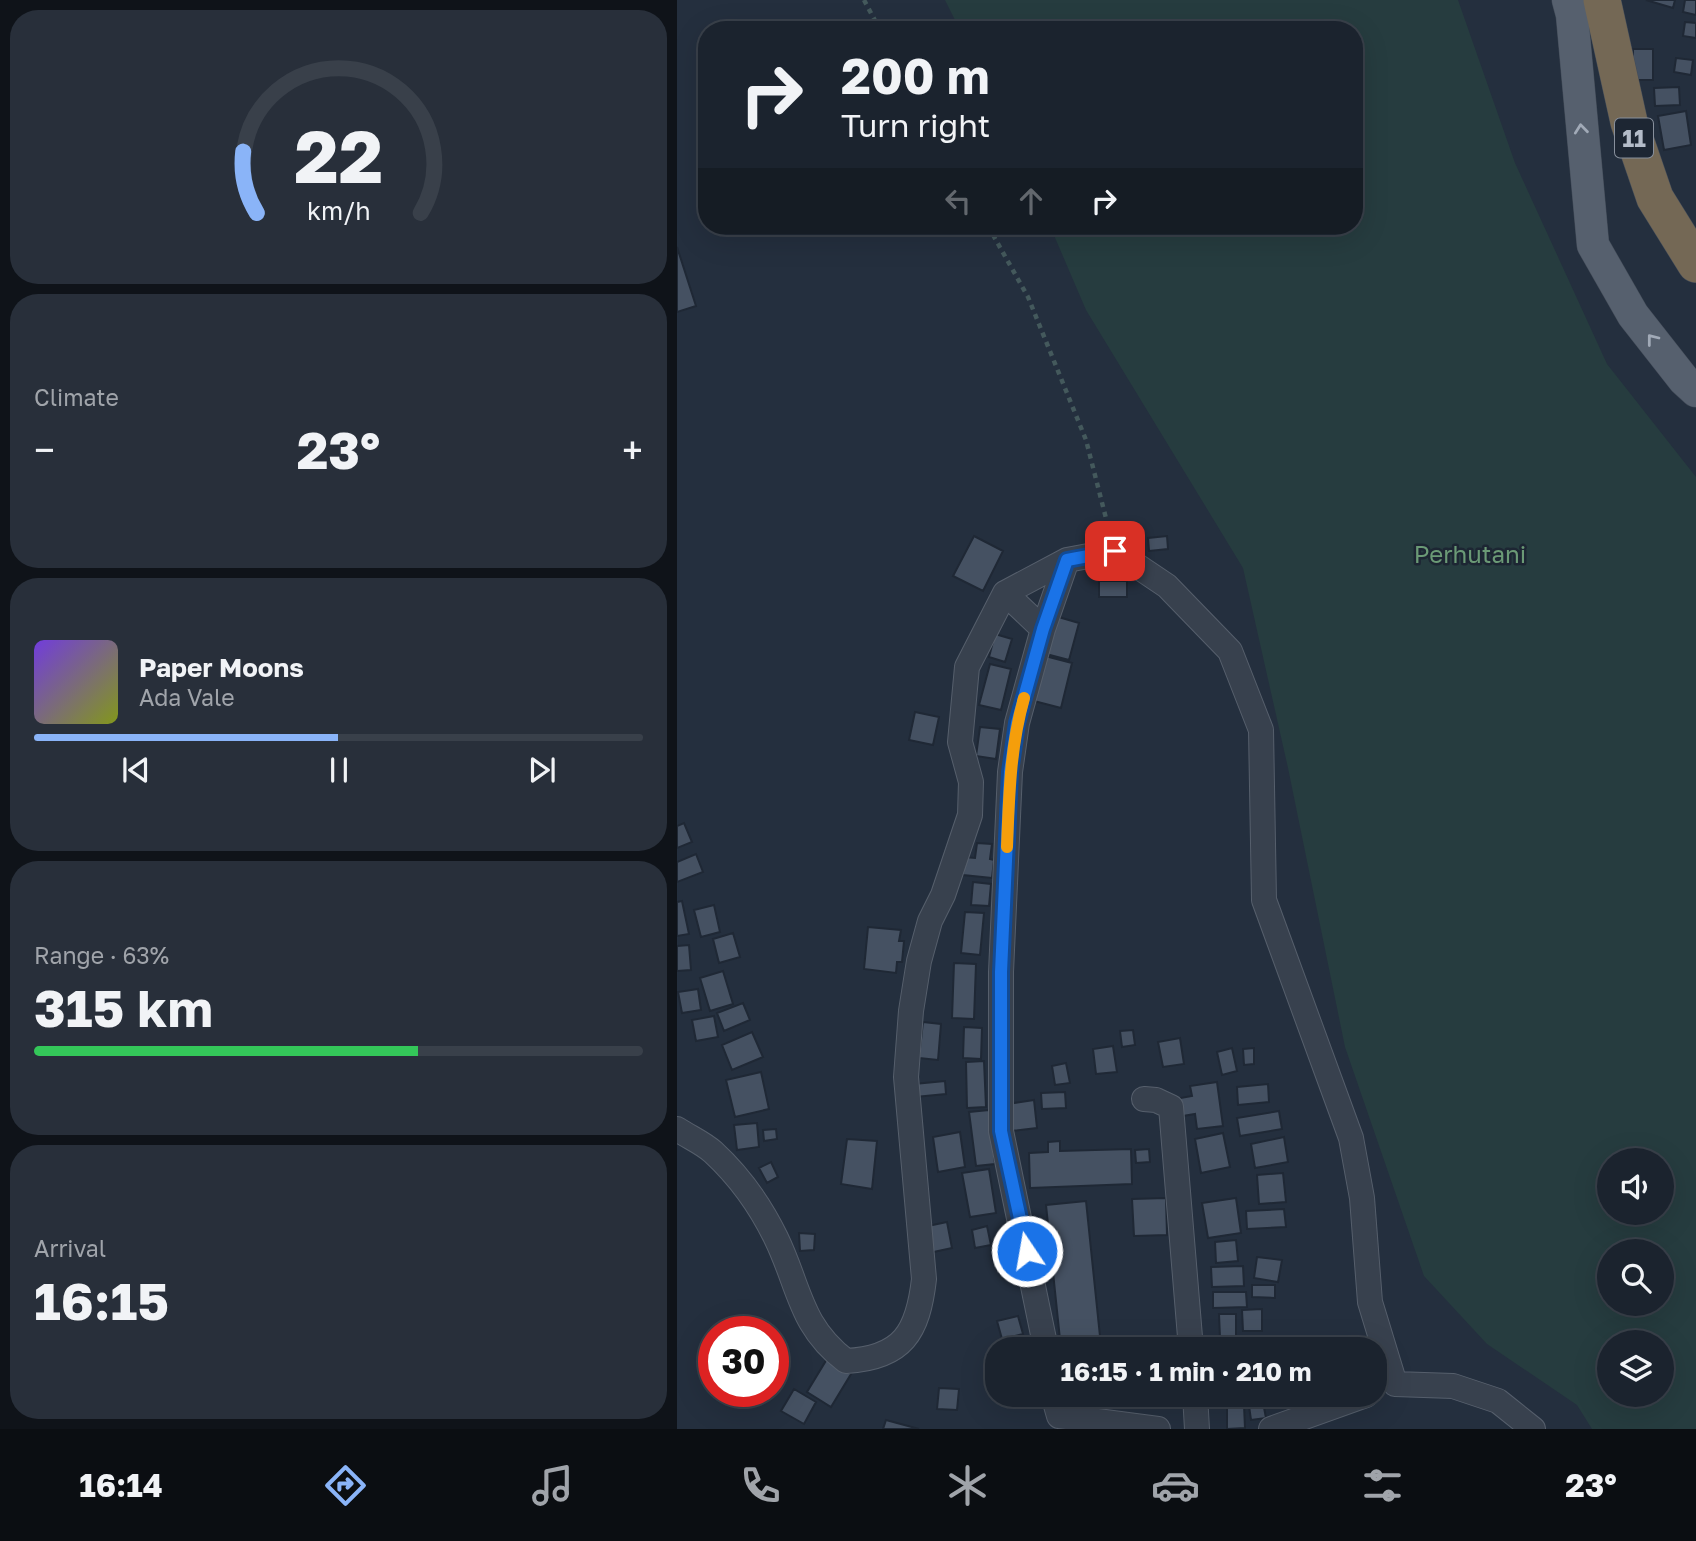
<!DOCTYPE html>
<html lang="en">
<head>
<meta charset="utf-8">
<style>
  body { margin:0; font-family:"Golos Text",sans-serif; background:#282f3a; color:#f1f3f6; height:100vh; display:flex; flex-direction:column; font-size:26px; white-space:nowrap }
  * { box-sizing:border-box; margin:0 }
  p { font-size:23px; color:#a0a4aa }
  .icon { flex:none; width:38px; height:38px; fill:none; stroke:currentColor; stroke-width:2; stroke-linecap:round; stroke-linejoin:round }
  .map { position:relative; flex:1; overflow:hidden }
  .details { display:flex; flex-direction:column; gap:10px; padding:10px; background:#0f1319; width:677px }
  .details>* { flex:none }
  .top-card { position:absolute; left:21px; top:21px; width:665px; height:214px; border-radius:28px; box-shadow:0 7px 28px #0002,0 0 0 2px #39404a; background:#1b232e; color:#f1f3f6; overflow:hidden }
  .buttons { position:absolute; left:920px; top:1148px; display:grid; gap:14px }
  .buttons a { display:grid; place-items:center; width:77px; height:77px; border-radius:50%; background:#1b232e; box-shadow:0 7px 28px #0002,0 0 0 2px #39404a; font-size:35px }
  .speed { position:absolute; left:21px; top:1316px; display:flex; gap:14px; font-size:35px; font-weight:700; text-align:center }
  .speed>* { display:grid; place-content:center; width:91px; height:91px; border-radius:50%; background:#1b232e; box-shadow:0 7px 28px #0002,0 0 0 2px #39404a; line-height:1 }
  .speed .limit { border:10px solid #d22; background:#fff; color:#111 }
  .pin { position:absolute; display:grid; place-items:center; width:60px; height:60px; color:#fff; margin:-30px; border-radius:14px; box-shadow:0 4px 10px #0006 }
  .me { position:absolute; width:77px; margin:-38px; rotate:348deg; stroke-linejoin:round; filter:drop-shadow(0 0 5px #0008) }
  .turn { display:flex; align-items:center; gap:24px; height:147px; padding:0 28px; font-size:32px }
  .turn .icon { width:91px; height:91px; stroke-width:2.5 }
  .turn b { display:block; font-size:49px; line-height:60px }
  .lanes { display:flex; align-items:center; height:66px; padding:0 28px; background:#0003; justify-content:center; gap:35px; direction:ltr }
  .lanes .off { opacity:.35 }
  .big { font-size:52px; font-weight:700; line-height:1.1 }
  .details .tile { flex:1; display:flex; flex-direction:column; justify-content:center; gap:10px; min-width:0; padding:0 24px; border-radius:28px; background:#282f3a }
  .details .dial { align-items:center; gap:0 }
  .dial svg { height:182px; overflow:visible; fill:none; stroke:#39404a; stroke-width:7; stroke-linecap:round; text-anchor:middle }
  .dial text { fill:#f1f3f6; stroke:none }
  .song { display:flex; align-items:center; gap:21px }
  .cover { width:84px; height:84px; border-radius:10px; background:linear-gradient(135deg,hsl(260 70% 55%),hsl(70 70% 35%)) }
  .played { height:7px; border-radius:4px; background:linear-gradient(90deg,#8ab4f8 50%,#39404a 50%) }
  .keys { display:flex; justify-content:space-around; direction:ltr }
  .heat { display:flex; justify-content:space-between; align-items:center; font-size:38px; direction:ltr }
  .charge { height:10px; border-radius:5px; background:linear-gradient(90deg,#34c759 63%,#39404a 0) }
  .trip { position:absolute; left:308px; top:1337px; width:402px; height:70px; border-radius:28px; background:#1b232e; box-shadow:0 7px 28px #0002,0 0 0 2px #39404a; font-weight:700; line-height:70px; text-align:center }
  .menu { display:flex; height:112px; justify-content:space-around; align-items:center; background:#0b0e12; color:#a0a4aa }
  .menu .icon { width:49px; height:49px }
  .menu .active { color:#8ab4f8 }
  .menu b { font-size:32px; color:#f1f3f6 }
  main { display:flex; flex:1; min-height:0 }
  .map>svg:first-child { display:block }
  .green { fill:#263c3f; fill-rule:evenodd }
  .building { fill:#455162; stroke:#1f2835; stroke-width:2 }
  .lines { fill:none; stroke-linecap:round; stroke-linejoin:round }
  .minor-casing { stroke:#565f6c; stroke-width:26 }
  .major-casing { stroke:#414a57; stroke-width:33 }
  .highway-casing { stroke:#434c59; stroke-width:38 }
  .path { stroke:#44595c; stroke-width:4.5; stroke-dasharray:5 5; stroke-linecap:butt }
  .minor { stroke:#38414e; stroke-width:24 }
  .major { stroke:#56606e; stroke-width:32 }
  .highway { stroke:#746855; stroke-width:37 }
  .oneway { stroke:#a1aab7 }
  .route-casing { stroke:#114b97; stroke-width:18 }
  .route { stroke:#1a73e8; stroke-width:12 }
  .slow { stroke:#f59e0b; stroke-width:12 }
  .labels { text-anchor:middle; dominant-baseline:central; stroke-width:5; stroke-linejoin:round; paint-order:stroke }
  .shield { fill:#1d2633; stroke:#878f9c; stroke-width:2 }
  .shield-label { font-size:23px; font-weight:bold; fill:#b4bcc9 }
  .park-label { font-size:24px; fill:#6b9a76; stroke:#1d2633 }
</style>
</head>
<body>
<main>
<section class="details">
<div class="tile dial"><svg viewBox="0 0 100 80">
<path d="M14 69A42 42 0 1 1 86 69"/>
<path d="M14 69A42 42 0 0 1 8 42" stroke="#8ab4f8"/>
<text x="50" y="56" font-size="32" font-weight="700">22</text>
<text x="50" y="72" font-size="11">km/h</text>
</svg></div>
<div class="tile"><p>Climate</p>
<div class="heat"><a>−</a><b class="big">23°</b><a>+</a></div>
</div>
<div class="tile">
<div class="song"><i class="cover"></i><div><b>Paper Moons</b><p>Ada Vale</p></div></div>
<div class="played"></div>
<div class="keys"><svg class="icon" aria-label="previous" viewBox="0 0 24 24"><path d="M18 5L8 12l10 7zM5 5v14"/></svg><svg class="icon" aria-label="pause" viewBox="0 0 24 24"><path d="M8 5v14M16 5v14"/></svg><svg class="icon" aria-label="next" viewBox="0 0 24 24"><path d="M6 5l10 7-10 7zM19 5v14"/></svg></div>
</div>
<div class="tile"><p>Range · 63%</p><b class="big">315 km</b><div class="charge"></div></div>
<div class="tile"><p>Arrival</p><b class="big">16:15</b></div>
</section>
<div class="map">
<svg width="1019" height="1429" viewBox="0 0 1019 1429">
  <rect width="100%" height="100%" fill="#242f3e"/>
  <path class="green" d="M268,0H781L838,163L930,364L1019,477V1429H915L900,1405L810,1344L747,1276L668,1047L611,768L566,568L409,310L373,226H677V30H283ZM933,1160H985V1213H933ZM933,1251H985V1304H933ZM933,1342H985V1395H933Z"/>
  <path class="building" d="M969,0H998L996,8Z
    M1008,0H1019V15L1006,12Z
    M1008,22L1019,23V38L1006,36Z
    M956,49H976V80H956Z
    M999,58L1016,60L1014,75L997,72Z
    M1002,87L1003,105L978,106L977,88Z
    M1009,111L1014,145L987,150L981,116Z
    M0,247L19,306L0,312Z
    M297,536L326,551L306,591L276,576Z
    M490,536L491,549L472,551L471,538Z
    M422,581H450V597H422Z
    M378,616L402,623L392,660L369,654Z
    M318,634L335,639L328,662L312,657Z
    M368,656L395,663L384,708L357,701Z
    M313,664L334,669L324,710L302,705Z
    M238,712L262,717L256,745L232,740Z
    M303,727L323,729L319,759L299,756Z
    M7,823L15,842L0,848V826Z
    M300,843L315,844L313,859L317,860L315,878L286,875L287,857L298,858Z
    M19,854L26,872L0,882V862Z
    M296,882L314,884L312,906L294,905Z
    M5,901L12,934L0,936V902Z
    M37,905L43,932L24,937L17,910Z
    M288,912L307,913L303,955L284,953Z
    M191,927L224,930L222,941H227L225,962H220L219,973L187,969Z
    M56,933L63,957L42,963L36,939Z
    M12,945L14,970L0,971V946Z
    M277,963L299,964L297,1019L275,1018Z
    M46,971L56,1004L33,1011L23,978Z
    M21,989L24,1010L5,1013L1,992Z
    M66,1003L73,1020L47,1031L40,1013Z
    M37,1016L41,1037L19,1041L15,1020Z
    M246,1022L264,1024L261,1060L242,1058Z
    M287,1027L305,1028L304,1059L286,1058Z
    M456,1030L458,1045L445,1047L443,1031Z
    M75,1032L86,1057L55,1070L45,1045Z
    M503,1038L507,1064L486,1067L481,1042Z
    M436,1046L440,1072L419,1074L416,1049Z
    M555,1048L560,1071L545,1075L540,1052Z
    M577,1048V1064L567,1065L566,1049Z
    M307,1061L309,1107L290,1108L289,1062Z
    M389,1063L393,1083L378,1085L375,1066Z
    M84,1072L92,1109L58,1117L49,1080Z
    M268,1081L269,1094L238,1097L237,1084Z
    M540,1082L546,1126L520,1129L518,1114L500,1117L498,1099L515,1096L513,1086Z
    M591,1084L592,1102L561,1105L560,1087Z
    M388,1092L389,1108L365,1109L364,1093Z
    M357,1100L360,1128L334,1131L330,1104Z
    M312,1110L318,1164L299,1166L292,1112Z
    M602,1111L605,1129L563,1136L560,1118Z
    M80,1123L82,1147L60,1150L57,1125Z
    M99,1129L100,1139L87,1141L86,1130Z
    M283,1132L288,1167L261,1172L256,1137Z
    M546,1133L553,1167L524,1173L518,1139Z
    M607,1137L611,1162L578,1168L574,1144Z
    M170,1139L200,1141L195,1189L164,1184Z
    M383,1141V1151L454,1149L455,1184L353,1188L352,1153L371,1152V1142Z
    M472,1149L473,1162L459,1163L458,1150Z
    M94,1162L101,1177L90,1183L82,1168Z
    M312,1169L319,1213L293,1217L285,1173Z
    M606,1173L609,1202L582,1204L580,1175Z
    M489,1198L490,1235L457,1236L455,1199Z
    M559,1198L564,1233L531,1238L525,1203Z
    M409,1201L424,1346L384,1349L369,1205Z
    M607,1209L609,1227L570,1229L569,1211Z
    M270,1222L275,1248L252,1253L246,1227Z
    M310,1226L314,1245L298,1248L295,1230Z
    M122,1233L138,1234L137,1250L123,1251Z
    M559,1240L561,1261L539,1263L538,1242Z
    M580,1257L605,1260L601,1282L577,1278Z
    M566,1266L567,1286L535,1287L534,1267Z
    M575,1285H598V1298L575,1297Z
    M536,1292H569L570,1307L536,1308Z
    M585,1309V1331H566L565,1310Z
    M542,1314H559V1337L543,1338Z
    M341,1316L346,1334L325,1339L320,1321Z
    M574,1341V1349H544L543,1343Z
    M150,1359L174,1374L154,1407L130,1392Z
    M262,1388L282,1389L280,1410L260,1409Z
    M117,1389L139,1402L127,1424L104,1411Z
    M585,1397L589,1418L574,1420L571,1399Z
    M567,1405L568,1428L550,1429V1406Z
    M209,1420L242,1429H206Z"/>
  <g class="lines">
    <defs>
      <path id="minor" d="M328,593L366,629
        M467,1099L479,1100L494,1107L514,1349
        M0,1129C12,1137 26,1143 36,1152C62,1176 84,1207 99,1238C123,1287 122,1325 169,1361C226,1358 241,1332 247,1279L229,1077L234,1011L242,961L253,921L266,895L293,815L294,782L283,742L290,667L328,593L390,560L438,551L490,586L553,651L584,730L587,900L674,1138L685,1198L693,1302L718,1384L776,1386L821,1401L856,1429
        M369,1349L324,1131V972L333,772L340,723L366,629L390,560
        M376,1395L382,1416
        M518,1395L520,1429
        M382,1416L481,1429
        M594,1429L689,1395"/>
      <path id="major" d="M891,0L895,15L916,245L956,315L1007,380L1019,391"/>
      <path id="highway" d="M925,0L952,122L978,198L1019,264"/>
    </defs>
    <use href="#minor" class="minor-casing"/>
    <use href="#major" class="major-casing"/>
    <use href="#highway" class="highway-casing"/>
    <path class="path" d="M187,0L203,30
      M311,226L351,297L409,440L432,530"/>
    <use href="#minor" class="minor"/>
    <use href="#major" class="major"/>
    <use href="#highway" class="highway"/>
  </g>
  <defs><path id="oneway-chevron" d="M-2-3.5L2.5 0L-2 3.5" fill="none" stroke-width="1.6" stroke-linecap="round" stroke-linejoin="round" transform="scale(1.75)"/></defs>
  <g class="oneway">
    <use href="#oneway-chevron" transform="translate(904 129) rotate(-96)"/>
    <use href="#oneway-chevron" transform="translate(975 339) rotate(-128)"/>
  </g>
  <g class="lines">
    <defs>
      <path id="route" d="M350,1251L324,1131V972L333,772L340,723L366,629L390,560L438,551"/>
    </defs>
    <use href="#route" class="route-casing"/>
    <use href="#route" class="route"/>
    <path class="slow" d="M330,847C332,797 333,747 347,698"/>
  </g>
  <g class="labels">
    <rect class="shield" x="938" y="118.5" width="38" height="39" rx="5"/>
    <g class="shield-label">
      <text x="957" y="138">11</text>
    </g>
    <g class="park-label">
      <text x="793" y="553">Perhutani</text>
    </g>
  </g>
</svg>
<div class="buttons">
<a><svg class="icon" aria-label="sound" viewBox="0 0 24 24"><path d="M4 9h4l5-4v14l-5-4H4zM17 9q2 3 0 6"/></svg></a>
<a><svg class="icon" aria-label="search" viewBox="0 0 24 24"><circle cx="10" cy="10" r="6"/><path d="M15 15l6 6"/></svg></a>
<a><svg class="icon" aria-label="layers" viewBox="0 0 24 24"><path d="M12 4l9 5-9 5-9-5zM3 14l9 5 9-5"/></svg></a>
</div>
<div class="speed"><div class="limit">30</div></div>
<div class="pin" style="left:438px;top:551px;background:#d93025"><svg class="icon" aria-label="arrive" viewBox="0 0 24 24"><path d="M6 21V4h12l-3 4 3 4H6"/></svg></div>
<svg class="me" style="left:350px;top:1251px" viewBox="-20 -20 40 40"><circle r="17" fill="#1a73e8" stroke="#fff" stroke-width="3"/><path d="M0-11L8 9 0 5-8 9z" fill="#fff"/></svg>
<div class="trip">16:15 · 1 min · 210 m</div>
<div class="top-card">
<div class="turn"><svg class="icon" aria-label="right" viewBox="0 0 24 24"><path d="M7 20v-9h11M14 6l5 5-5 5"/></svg><div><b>200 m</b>Turn right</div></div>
<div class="lanes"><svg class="icon off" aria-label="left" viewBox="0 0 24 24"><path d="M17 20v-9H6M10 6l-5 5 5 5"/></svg><svg class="icon off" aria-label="ahead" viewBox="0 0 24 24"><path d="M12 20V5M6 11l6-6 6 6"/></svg><svg class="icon" aria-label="right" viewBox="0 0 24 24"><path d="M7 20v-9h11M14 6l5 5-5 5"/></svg></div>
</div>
</div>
</main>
<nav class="menu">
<b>16:14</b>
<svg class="icon active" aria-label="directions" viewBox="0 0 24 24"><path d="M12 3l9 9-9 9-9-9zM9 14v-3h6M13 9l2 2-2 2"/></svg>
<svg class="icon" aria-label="music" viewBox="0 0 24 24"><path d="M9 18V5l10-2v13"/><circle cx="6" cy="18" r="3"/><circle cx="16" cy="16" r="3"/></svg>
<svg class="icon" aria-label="phone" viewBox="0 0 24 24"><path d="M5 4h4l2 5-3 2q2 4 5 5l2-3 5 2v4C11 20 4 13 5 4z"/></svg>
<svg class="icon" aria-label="climate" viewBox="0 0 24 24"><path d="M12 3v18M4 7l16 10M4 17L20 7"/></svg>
<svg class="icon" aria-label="car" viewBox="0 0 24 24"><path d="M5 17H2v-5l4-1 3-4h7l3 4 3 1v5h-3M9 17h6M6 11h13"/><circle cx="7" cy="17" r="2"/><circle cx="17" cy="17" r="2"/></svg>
<svg class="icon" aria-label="filters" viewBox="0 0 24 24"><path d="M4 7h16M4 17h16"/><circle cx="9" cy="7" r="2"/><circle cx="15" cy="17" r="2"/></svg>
<b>23°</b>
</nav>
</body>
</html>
